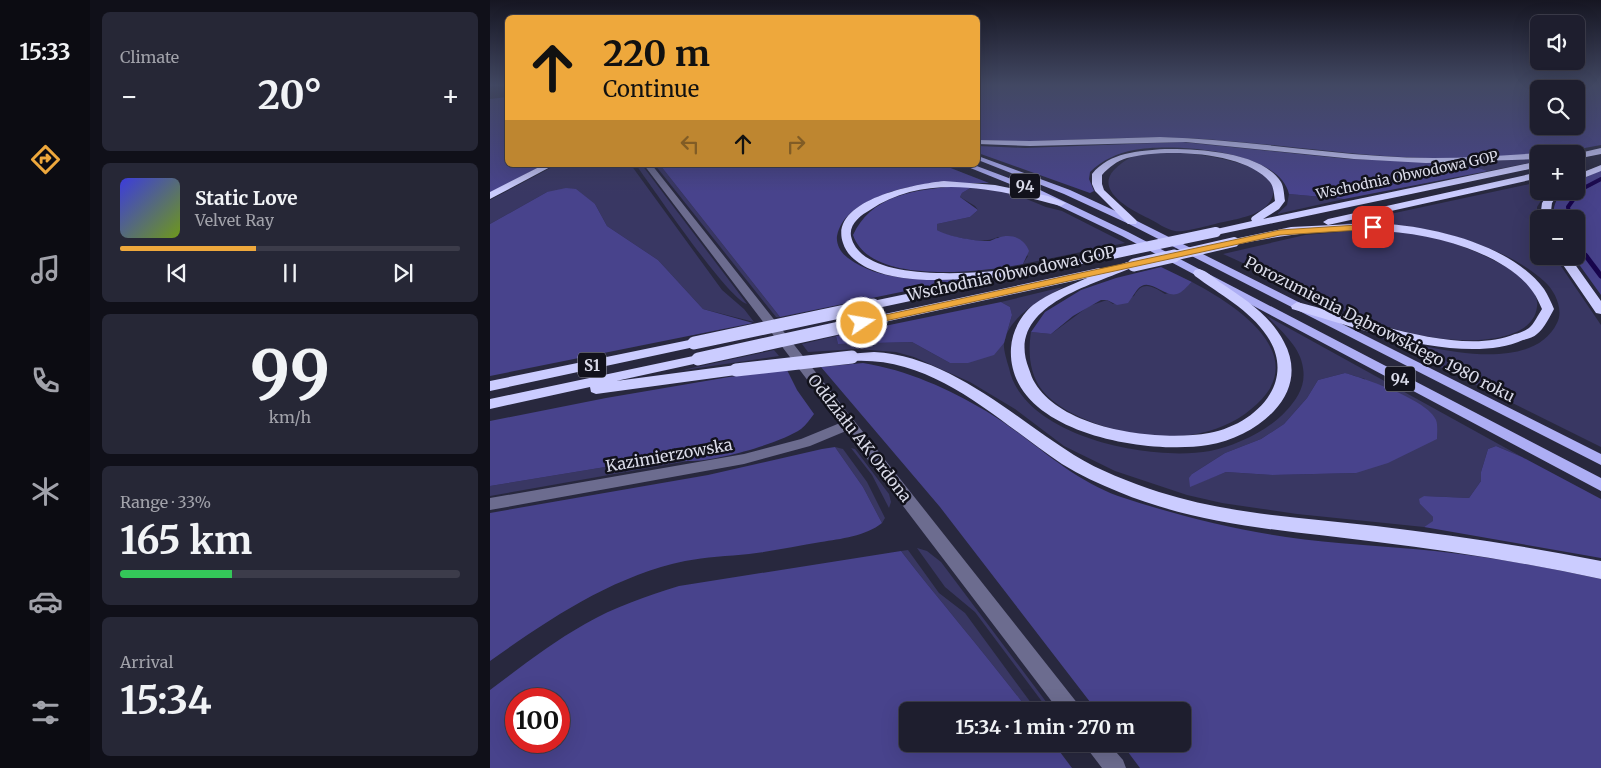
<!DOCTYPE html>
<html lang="en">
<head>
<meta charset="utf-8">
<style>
  body { margin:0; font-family:Merriweather,serif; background:#262736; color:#f1f3f6; height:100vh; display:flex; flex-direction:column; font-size:19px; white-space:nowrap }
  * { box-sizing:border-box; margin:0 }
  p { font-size:16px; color:#a1a2aa }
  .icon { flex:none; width:28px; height:28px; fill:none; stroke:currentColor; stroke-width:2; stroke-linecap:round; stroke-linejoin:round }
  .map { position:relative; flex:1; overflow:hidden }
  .sheet { display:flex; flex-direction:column; gap:12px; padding:12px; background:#101019; width:400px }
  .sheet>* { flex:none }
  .hud { position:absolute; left:15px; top:15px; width:475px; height:152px; border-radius:8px; box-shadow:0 5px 20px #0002,0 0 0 1px #3c3c4a; background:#eea83c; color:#111; overflow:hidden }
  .tools { position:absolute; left:1040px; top:15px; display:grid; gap:10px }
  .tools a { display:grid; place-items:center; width:55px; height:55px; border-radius:8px; background:#1e1e2e; box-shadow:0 5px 20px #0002,0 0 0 1px #3c3c4a; font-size:25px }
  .speed { position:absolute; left:15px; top:688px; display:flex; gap:10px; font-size:25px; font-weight:700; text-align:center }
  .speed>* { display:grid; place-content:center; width:65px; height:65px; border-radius:50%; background:#1e1e2e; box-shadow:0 5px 20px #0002,0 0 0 1px #3c3c4a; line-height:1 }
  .speed .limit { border:8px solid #d22; background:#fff; color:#111 }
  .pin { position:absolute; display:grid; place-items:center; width:42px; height:42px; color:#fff; margin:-21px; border-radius:10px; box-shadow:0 2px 8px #0006 }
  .me { position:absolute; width:55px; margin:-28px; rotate:78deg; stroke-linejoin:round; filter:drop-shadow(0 0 4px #0008) }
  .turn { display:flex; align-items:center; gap:18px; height:105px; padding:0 15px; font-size:22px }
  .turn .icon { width:65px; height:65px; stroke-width:2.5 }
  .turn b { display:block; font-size:35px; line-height:42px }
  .lanes { display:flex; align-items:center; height:48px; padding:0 15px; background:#0003; justify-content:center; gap:25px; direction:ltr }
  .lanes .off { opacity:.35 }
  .big { font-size:38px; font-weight:700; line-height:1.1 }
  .sheet .widget { flex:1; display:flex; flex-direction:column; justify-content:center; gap:8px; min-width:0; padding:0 18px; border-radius:8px; background:#262736 }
  .sheet .dial { align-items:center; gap:0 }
  .dial b { font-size:65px; line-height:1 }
  .song { display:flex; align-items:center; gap:15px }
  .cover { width:60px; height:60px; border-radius:8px; background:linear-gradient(135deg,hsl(240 70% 55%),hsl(80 70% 35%)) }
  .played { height:5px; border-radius:2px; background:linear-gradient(90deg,#eea83c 40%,#3c3c4a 40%) }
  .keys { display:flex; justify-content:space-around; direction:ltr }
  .heat { display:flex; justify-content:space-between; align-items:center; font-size:28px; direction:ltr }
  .charge { height:8px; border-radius:4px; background:linear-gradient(90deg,#34c759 33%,#3c3c4a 0) }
  .trip { position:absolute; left:409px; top:702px; width:292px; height:50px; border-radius:8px; background:#1e1e2e; box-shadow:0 5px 20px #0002,0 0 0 1px #3c3c4a; font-weight:700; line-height:50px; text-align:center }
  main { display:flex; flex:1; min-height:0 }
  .tabs { display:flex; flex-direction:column; width:90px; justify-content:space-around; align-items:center; background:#0c0c12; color:#a1a2aa }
  .tabs .icon { width:35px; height:35px }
  .tabs .active { color:#eea83c }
  .tabs b { font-size:22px; color:#f1f3f6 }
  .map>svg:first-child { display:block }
  .green { fill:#393763; fill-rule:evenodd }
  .forest { fill:#48438c; fill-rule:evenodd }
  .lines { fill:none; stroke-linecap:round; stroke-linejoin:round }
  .stream-far1 { stroke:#18054d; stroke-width:4 }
  .stream { stroke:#18054d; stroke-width:5 }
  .minor { fill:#6c6c8f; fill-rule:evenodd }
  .major { fill:#adaef4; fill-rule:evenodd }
  .highway { fill:#cbccff; fill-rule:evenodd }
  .highway-bridge-far1 { stroke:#cbccff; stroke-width:10 }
  .highway-bridge { stroke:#cbccff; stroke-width:13 }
  .route { fill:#eea83c; stroke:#9b6d27 }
  .labels { text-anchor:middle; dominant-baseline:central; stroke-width:5; stroke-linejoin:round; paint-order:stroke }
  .far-street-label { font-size:14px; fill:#dadbe9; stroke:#12121c }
  .shield { fill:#12121c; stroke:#9e9fac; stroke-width:1 }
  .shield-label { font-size:15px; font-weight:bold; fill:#dadbe9 }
  .street-label { font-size:16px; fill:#dadbe9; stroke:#12121c }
</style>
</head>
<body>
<main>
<nav class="tabs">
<b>15:33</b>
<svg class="icon active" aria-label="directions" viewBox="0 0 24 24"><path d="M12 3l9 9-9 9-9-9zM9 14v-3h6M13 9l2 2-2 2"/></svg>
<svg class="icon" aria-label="music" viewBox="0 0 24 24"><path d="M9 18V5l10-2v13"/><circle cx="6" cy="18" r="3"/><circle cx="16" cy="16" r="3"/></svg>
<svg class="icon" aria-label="phone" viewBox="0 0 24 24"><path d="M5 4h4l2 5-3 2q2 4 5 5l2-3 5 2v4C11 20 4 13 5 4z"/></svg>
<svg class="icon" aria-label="climate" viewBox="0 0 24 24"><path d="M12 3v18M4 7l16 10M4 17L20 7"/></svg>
<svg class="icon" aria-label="car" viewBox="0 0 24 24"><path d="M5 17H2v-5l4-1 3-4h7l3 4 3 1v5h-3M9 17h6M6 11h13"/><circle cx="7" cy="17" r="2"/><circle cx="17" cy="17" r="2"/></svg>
<svg class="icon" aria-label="filters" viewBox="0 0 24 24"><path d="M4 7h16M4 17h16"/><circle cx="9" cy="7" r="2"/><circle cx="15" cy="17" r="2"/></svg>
</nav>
<section class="sheet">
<div class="widget"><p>Climate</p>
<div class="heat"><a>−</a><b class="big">20°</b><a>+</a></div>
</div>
<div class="widget">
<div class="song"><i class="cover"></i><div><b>Static Love</b><p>Velvet Ray</p></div></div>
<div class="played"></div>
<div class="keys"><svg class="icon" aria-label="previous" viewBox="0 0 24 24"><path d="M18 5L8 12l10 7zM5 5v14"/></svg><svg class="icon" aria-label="pause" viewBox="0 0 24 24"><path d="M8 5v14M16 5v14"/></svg><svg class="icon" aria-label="next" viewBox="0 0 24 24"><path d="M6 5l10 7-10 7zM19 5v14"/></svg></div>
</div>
<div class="widget dial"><b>99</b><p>km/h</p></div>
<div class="widget"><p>Range · 33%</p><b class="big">165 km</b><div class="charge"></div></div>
<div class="widget"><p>Arrival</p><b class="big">15:34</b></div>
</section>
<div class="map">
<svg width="1111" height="768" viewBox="0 0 1111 768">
  <rect width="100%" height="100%" fill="#28283e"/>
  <path class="green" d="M680,152C700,153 801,162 781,200C773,214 752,218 738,221C727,223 694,233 685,231C677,230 666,222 658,218C643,211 604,191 624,170C629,165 635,160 642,157C654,153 668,153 680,152Z
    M1049,158V161L998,171L973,163Z
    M66,165H141L232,290L254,309L264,322L213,309L168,260L117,226L105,204L57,192L0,224V200Z
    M146,165H152L257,304C237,298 163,188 146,165Z
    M165,165H170L290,317H286Z
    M1049,182V191H1057L1047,207L1049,256H1064L1111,325V447L884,334C929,345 1040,379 1067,323C1074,310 1065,291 1055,282C1017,247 948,228 898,224C881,222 865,224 849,225Z
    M482,187L522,193L556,207L572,211L635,243L533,264L538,256L508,237C492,245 467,237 450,233L447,230V224L480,217L488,210L485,206L470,197L472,193Z
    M799,194L854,199L787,214L797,205Z
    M871,230C884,230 896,230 909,231C948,235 1001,254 1032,278C1040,284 1049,297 1047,307C1043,342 981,342 955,339C876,330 805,286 733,254L815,235Z
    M702,282C742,303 822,353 767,404C751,419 733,428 711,433C666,444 582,427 552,390C539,373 538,351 541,332L561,334L599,306L617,300L623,304L644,296C652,280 663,286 675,294L694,288Z
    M573,287C551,300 520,315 514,342C513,349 517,361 519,368C533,437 661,462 720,451C745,446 778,431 796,411C807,399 816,386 813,368C811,347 790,330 777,316L1032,457L1006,446L998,449L991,472V481L979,498L934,496L930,504L943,517L944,521L934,527L807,514L732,503L697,495L625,471L574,446L525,409L480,382L424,357L406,352L367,349L318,352L312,344L346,336L348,344L422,342L460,363L514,343L522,315L520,307L511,302ZM855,373L875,379L866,473L782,475L736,472L700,486L702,474L735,453L771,439L794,424L817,398L828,380Z
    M284,350L289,356L188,371Z
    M345,447L353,449L377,482L395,518L392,523L373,487Z
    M361,448L365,449L399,494L401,502L399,508L382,475Z
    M170,458L198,461L0,496V486Z
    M427,548L437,551L451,562L563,711H559L485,612L455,587Z
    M418,550L449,593L475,613L547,711H539C498,657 453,605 411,551Z"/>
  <path class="forest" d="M488,85H1111V145C1036,160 956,161 881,155C819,150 758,141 696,138C626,135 557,144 488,140ZM1049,89H1086V126H1049Z
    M17,97L18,165H53L0,193V99Z
    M692,142L859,159L973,163L998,171L854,199L799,194C789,149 680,143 644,150C628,153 612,160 600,172L599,179L604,191L600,193L488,153V146L535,148Z
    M170,165H453L499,183C459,183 420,181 383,199C366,207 351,217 347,236C346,245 351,253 358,258C390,282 432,279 469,280L290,317Z
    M1111,170V295L1083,256H1086V219H1064C1062,208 1066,198 1074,191H1086V182Z
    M457,187H482L472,193L470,197L488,210L480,217L447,224V230C455,236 490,242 500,241C503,240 505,238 508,238C521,233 534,238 539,251L533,264C491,272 380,286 363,235C381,197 419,191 457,187Z
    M76,188L86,189L105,204L117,226L168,260L213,309L263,323L0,376V224L57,192Z
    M671,267L702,282C697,286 692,293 687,294C673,298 659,275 647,290C644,294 641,299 638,303L627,305L617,300H611L583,316L561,334L541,332L555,312L591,290L626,278Z
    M511,302L520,307L522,315L514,343L504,355L478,363H460L422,342L348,344L346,336Z
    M373,363C417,370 459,389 496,411C542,439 578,478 628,496C682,514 740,529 796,537C845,544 895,546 945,551C1001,557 1056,567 1111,579V768H650L632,744H692V711H607L450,507L331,367Z
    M297,370L307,390L324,414C320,419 316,425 311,429C289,444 224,462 197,461C188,461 179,459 170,458L0,486V421L116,398L239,377Z
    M855,373C876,379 938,400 946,420C948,425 947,434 947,439L898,463L866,473L782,475L736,472L700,487L699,478L702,474L735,453L771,439L794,424L817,398L828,380Z
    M1006,446L1032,457L1111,499V558L934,527L943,521V517L930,504L929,499L934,496L979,498L991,481V472L998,449Z
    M345,447L373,487L392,523C376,536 350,539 331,542C307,546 283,551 259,554C238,556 216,557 195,561C123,576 59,619 0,661V513L218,475L332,449Z
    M411,551C453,605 498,657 539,711H418V744H564L582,768H0V690C31,667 61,643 95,624C124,607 157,596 189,586ZM26,699H69V741H26Z"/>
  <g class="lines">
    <path class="stream-far1" d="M1080,219L1078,207L1090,190L1111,179
      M1086,243L1097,257"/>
    <path class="stream" d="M1096,256L1111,276"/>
    <path class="minor" d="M154,165H162L588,704L591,711H569L356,431L320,446L254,464L0,510V498L254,454L311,439L350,423Z
      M596,744H619L633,760L636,768H612L599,751Z"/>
    <path class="major" d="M488,156L580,190L645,220L1111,454V465L639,224L574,194L488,160Z
      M473,165H484L548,189L638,232L1111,478V491L632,236L542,193Z"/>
    <path class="highway" d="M670,137C744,139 816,151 890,156C943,160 996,157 1049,153L1050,154H1049V159L936,163L864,159L696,142L540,146L488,144V140L540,141Z
      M1111,148V154L1086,159V154H1085Z
      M675,149C707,149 771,151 791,182C794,187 794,195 795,201L789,209L773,219L1049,161V167L726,235L721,232L722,230L762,221L761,219L762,217L785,201C784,195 784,187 780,182C755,151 674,148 637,158C627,161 619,167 612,175V184L614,190L646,220L647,222L646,224H638L605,191L602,184V174C620,152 648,151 675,149Z
      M53,165H64L0,199V192Z
      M1111,165V171L1086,181V175Z
      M1049,172V178L838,225L833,222L838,219Z
      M454,181L505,185L558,196L576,203L571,206C509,190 438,171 380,210C371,215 359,224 361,236C372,289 509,271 548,267C573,264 598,256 622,251L628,254L622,257L540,276L497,278L502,281L500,284L383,309L378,308L377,305L378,302L493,278C457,280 414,284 380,269C369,264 357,256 353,243C338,200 425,184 454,181Z
      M1060,191H1070L1062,203L1060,219H1050L1052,203Z
      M884,223C937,225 1020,243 1054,289C1058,295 1061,302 1064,309C1060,316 1054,329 1047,334C1044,337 1038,339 1033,340C973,367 864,327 802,309L801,306L807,302C864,316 969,358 1025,334C1029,333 1035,331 1039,328C1044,324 1048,315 1052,309C1049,303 1047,297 1043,292C1029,271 1001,257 977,248C901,221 821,229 744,245L738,242L744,239L801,227Z
      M1067,256H1079L1111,301V314L1106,313Z
      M637,262L641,264L643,266L641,268C600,286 514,307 539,369C541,374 542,379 545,383C573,430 670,442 719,433C765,425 808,382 777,336C760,310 729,294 705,276L703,273L705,270L709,269C717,271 724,278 731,283C755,299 781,316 794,342C807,366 803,391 784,411C767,429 743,441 718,445C657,455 516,433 521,348C522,331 531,315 543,305C559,293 579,286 597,278L390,323L383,319L390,315L609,268L614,271Z
      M204,339L211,343L209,346L0,391V381Z
      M384,352C460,356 522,416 584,455C610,471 639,482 669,492C738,514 814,518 886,526C961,535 1036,546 1111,561V579C1037,563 962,551 887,542C801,531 710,526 629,492C609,484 590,475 572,464C507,421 446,356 362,361L357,360L355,357L357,354Z
      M208,355L213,356L215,359L213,362L126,381L246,365L251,367L253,370L251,373L246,375L106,394L101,392L100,387L0,409V399Z"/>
    <path class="highway-bridge-far1" d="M622,254L726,232
      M679,257L744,242"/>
    <path class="highway-bridge" d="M644,265L684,256
      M204,343L383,305
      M208,359L390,319
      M246,370L362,357"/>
  </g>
  <linearGradient id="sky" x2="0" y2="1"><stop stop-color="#161622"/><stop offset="0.44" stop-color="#424863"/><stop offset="1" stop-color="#424863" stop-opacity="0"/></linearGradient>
  <rect width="1111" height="193" fill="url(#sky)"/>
  <path class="route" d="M883,224L885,225V229L790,235L372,326L367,323L372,320L790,230Z"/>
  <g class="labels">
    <g class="far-street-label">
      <text transform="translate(917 175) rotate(-12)">Wschodnia Obwodowa GOP</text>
    </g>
    <g class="shield">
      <rect x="520" y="173.5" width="30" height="25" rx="4"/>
      <rect x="88" y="352.5" width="28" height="25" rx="4"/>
      <rect x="895" y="366.5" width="30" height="25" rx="4"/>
    </g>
    <g class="shield-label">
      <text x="535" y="186">94</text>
      <text x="102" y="365">S1</text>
      <text x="910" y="379">94</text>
    </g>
    <g class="street-label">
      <text transform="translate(521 273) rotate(-12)">Wschodnia Obwodowa GOP</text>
      <text transform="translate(890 329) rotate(27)">Porozumienia Dąbrowskiego 1980 roku</text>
      <text transform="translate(370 438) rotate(52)">Oddziału AK Ordona</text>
      <text transform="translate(179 455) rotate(-10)">Kazimierzowska</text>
    </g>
  </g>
</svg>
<div class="tools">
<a><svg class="icon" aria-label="sound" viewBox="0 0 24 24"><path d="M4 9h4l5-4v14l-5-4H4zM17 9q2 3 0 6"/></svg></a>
<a><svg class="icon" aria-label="search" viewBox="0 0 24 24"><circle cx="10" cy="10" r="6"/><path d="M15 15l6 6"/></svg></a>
<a>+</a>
<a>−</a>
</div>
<div class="speed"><div class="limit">100</div></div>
<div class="pin" style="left:883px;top:227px;background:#d93025"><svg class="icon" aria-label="arrive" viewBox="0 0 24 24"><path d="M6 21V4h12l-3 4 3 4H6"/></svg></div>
<svg class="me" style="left:372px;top:323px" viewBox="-20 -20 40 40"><circle r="17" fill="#eea83c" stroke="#fff" stroke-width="3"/><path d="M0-11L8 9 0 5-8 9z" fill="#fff"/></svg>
<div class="trip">15:34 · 1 min · 270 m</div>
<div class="hud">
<div class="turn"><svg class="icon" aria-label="ahead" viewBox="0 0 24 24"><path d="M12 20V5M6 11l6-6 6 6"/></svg><div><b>220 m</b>Continue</div></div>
<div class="lanes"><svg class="icon off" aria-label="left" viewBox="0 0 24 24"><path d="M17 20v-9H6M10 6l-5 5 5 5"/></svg><svg class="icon" aria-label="ahead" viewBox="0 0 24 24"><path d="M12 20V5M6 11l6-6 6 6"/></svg><svg class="icon off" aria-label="right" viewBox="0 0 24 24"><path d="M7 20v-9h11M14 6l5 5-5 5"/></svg></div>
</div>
</div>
</main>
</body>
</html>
